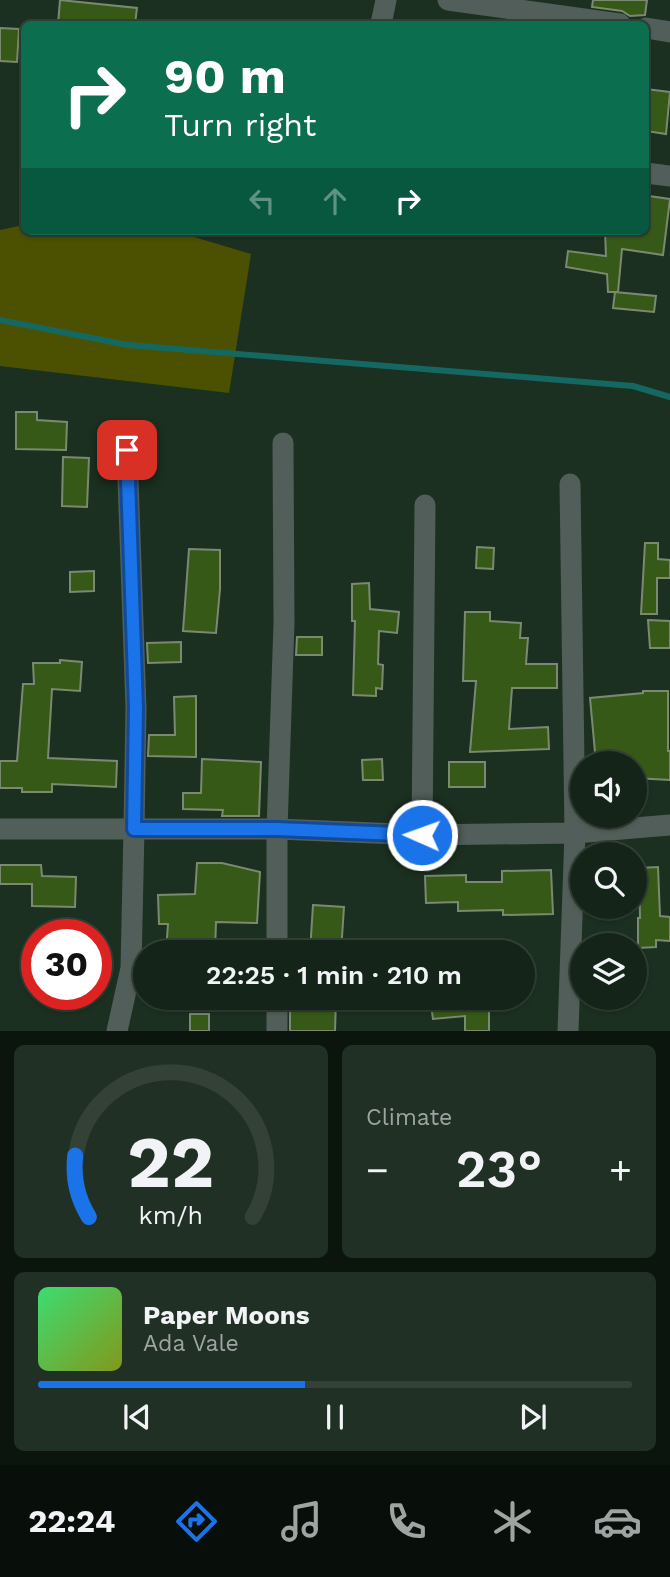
<!DOCTYPE html>
<html lang="en">
<head>
<meta charset="utf-8">
<style>
  body { margin:0; font-family:"Work Sans",sans-serif; background:#213025; color:#f1f3f6; height:100vh; display:flex; flex-direction:column; font-size:26px; white-space:nowrap }
  * { box-sizing:border-box; margin:0 }
  p { font-size:23px; color:#9da4a2 }
  .icon { flex:none; width:38px; height:38px; fill:none; stroke:currentColor; stroke-width:2; stroke-linecap:round; stroke-linejoin:round }
  .map { position:relative; height:1031px; overflow:hidden }
  .details { display:flex; flex-direction:column; gap:14px; padding:14px; background:#0b140d; flex:1 }
  .details>* { flex:none }
  .guide { position:absolute; left:21px; top:21px; width:628px; height:214px; border-radius:10px; box-shadow:0 2px 5px #0004,0 0 0 2px #334137; background:#0b6e4f; color:#fff; overflow:hidden }
  .tools { position:absolute; left:570px; top:751px; display:grid; gap:14px }
  .tools a { display:grid; place-items:center; width:77px; height:77px; border-radius:50%; background:#142418; box-shadow:0 2px 5px #0004,0 0 0 2px #334137; font-size:35px }
  .speed { position:absolute; left:21px; top:919px; display:flex; gap:14px; font-size:35px; font-weight:700; text-align:center }
  .speed>* { display:grid; place-content:center; width:91px; height:91px; border-radius:50%; background:#142418; box-shadow:0 2px 5px #0004,0 0 0 2px #334137; line-height:1 }
  .speed .limit { border:10px solid #d22; background:#fff; color:#111 }
  .pin { position:absolute; display:grid; place-items:center; width:60px; height:60px; color:#fff; margin:-30px; border-radius:14px; box-shadow:0 4px 10px #0006 }
  .me { position:absolute; width:77px; margin:-38px; rotate:272deg; stroke-linejoin:round; filter:drop-shadow(0 0 5px #0008) }
  .turn { display:flex; align-items:center; gap:24px; height:147px; padding:0 28px; font-size:32px }
  .turn .icon { width:91px; height:91px; stroke-width:2.5 }
  .turn b { display:block; font-size:49px; line-height:60px }
  .lanes { display:flex; align-items:center; height:66px; padding:0 28px; background:#0003; justify-content:center; gap:35px; direction:ltr }
  .lanes .off { opacity:.35 }
  .big { font-size:52px; font-weight:600; line-height:1.1 }
  .details .card { flex:1; display:flex; flex-direction:column; justify-content:center; gap:10px; min-width:0; padding:0 24px; border-radius:10px; background:#213025 }
  .details .dial { align-items:center; gap:0 }
  .dial svg { height:182px; overflow:visible; fill:none; stroke:#334137; stroke-width:7; stroke-linecap:round; text-anchor:middle }
  .dial text { fill:#f1f3f6; stroke:none }
  .song { display:flex; align-items:center; gap:21px }
  .cover { width:84px; height:84px; border-radius:10px; background:linear-gradient(135deg,hsl(140 70% 55%),hsl(70 70% 35%)) }
  .played { height:7px; border-radius:4px; background:linear-gradient(90deg,#1a73e8 45%,#334137 45%) }
  .keys { display:flex; justify-content:space-around; direction:ltr }
  .heat { display:flex; justify-content:space-between; align-items:center; font-size:38px; direction:ltr }
  .details .tiles { flex:1; display:grid; gap:14px; grid-template-columns:1fr 1fr }
  .card:last-child { grid-column:span 2 }
  .trip { position:absolute; left:133px; top:940px; width:402px; height:70px; border-radius:35px; background:#142418; box-shadow:0 2px 5px #0004,0 0 0 2px #334137; font-weight:600; line-height:70px; text-align:center }
  .dock { display:flex; height:112px; justify-content:space-around; align-items:center; background:#080e0a; color:#9da4a2 }
  .dock .icon { width:49px; height:49px }
  .dock .active { color:#1a73e8 }
  .dock b { font-size:32px; color:#f1f3f6 }
  .map>svg:first-child { display:block }
  .green { fill:#4b5100 }
  .lines { fill:none; stroke-linecap:round; stroke-linejoin:round }
  .stream { stroke:#156861; stroke-width:6 }
  .building { fill:#375918; stroke:#7b8971; stroke-width:2 }
  .street { stroke:#525e59; stroke-width:21 }
  .route-casing { stroke:#114b97; stroke-width:18 }
  .route { stroke:#1a73e8; stroke-width:12 }
</style>
</head>
<body>
<div class="map">
<svg width="670" height="1031" viewBox="0 0 670 1031">
  <rect width="100%" height="100%" fill="#1b3020"/>
  <path class="green" d="M24,225V231H174L251,254L229,393L0,366V230Z"/>
  <g class="lines">
    <path class="stream" d="M0,320L128,345L633,386L670,397"/>
  </g>
  <path class="building" d="M60,0L137,8L135,24H58Z
    M593,0H647L645,15L630,16L622,11L592,7Z
    M0,28L19,29L17,62L0,61Z
    M646,89L670,92L666,134L646,131Z
    M649,196L670,199L663,255L622,249L618,292H608L607,274L566,267L568,251L606,256L605,231H646Z
    M615,292L656,296L654,312L613,308Z
    M16,412H37V420L67,422L66,450L16,449Z
    M63,457L89,458L87,507L62,506Z
    M645,543H658V559L670,560V578H657V614H641Z
    M477,547L494,548L493,569L476,568Z
    M189,549L220,550V589L216,633L183,631Z
    M94,571V591L70,592V572Z
    M369,583L370,609L399,612L397,633L379,631L378,664L383,665L382,689L376,688V696L353,695L355,621H352V584Z
    M465,612H490V621L521,623L520,638H528L526,664H557V688H512L509,729L548,727L549,749L470,752L476,681H463Z
    M648,620L670,621V648H650Z
    M297,637H322V655H296Z
    M181,642V662L148,663L147,643Z
    M60,660L82,662L80,691L52,689L48,758L117,761L116,787L52,784V792H22V788H0V761H17L23,684H34L33,663H60Z
    M643,691H668V751H670V780L635,778V763H596L590,698L643,693Z
    M196,696V757L148,756L149,735H175L174,697Z
    M202,759L261,762L259,816H222L223,810L183,809V793H201Z
    M382,759L383,780H363L362,760Z
    M449,762H485V787H449Z
    M197,863H222L260,872L257,923L216,922L215,952H166L168,924H159L158,895L195,894Z
    M0,865H41L42,876L76,877L75,907L32,906V884H0Z
    M658,867L660,916L670,917V941L656,940V947L638,948V918H640L639,868Z
    M551,870L553,914L503,915V910L458,911V902L426,903L425,876L466,875V882H502V871Z
    M313,905L344,907L341,952H310Z
    M290,998L336,999L335,1031H290Z
    M430,998H489V1031H465V1016L433,1019Z
    M190,1014H209V1031H190Z"/>
  <g class="lines">
    <path class="street" d="M448,0L620,24
      M381,24L386,0
      M646,28L670,32
      M646,173L670,176
      M0,829H277L422,835L575,833L670,825
      M422,835L425,505
      M277,952V829L284,623L283,443
      M117,1031L131,968L134,829L136,708L127,450
      M277,1031V998
      M568,1031L575,833L570,484"/>
  </g>
  <g class="lines">
    <defs>
      <path id="route" d="M127,450L136,708L134,829H277L422,835"/>
    </defs>
    <use href="#route" class="route-casing"/>
    <use href="#route" class="route"/>
  </g>
</svg>
<div class="tools">
<a><svg class="icon" aria-label="sound" viewBox="0 0 24 24"><path d="M4 9h4l5-4v14l-5-4H4zM17 9q2 3 0 6"/></svg></a>
<a><svg class="icon" aria-label="search" viewBox="0 0 24 24"><circle cx="10" cy="10" r="6"/><path d="M15 15l6 6"/></svg></a>
<a><svg class="icon" aria-label="layers" viewBox="0 0 24 24"><path d="M12 4l9 5-9 5-9-5zM3 14l9 5 9-5"/></svg></a>
</div>
<div class="speed"><div class="limit">30</div></div>
<div class="pin" style="left:127px;top:450px;background:#d93025"><svg class="icon" aria-label="arrive" viewBox="0 0 24 24"><path d="M6 21V4h12l-3 4 3 4H6"/></svg></div>
<svg class="me" style="left:422px;top:835px" viewBox="-20 -20 40 40"><circle r="17" fill="#1a73e8" stroke="#fff" stroke-width="3"/><path d="M0-11L8 9 0 5-8 9z" fill="#fff"/></svg>
<div class="trip">22:25 · 1 min · 210 m</div>
<div class="guide">
<div class="turn"><svg class="icon" aria-label="right" viewBox="0 0 24 24"><path d="M7 20v-9h11M14 6l5 5-5 5"/></svg><div><b>90 m</b>Turn right</div></div>
<div class="lanes"><svg class="icon off" aria-label="left" viewBox="0 0 24 24"><path d="M17 20v-9H6M10 6l-5 5 5 5"/></svg><svg class="icon off" aria-label="ahead" viewBox="0 0 24 24"><path d="M12 20V5M6 11l6-6 6 6"/></svg><svg class="icon" aria-label="right" viewBox="0 0 24 24"><path d="M7 20v-9h11M14 6l5 5-5 5"/></svg></div>
</div>
</div>
<section class="details">
<div class="tiles">
<div class="card dial"><svg viewBox="0 0 100 80">
<path d="M14 69A42 42 0 1 1 86 69"/>
<path d="M14 69A42 42 0 0 1 8 42" stroke="#1a73e8"/>
<text x="50" y="56" font-size="32" font-weight="700">22</text>
<text x="50" y="72" font-size="11">km/h</text>
</svg></div>
<div class="card"><p>Climate</p>
<div class="heat"><a>−</a><b class="big">23°</b><a>+</a></div>
</div>
<div class="card">
<div class="song"><i class="cover"></i><div><b>Paper Moons</b><p>Ada Vale</p></div></div>
<div class="played"></div>
<div class="keys"><svg class="icon" aria-label="previous" viewBox="0 0 24 24"><path d="M18 5L8 12l10 7zM5 5v14"/></svg><svg class="icon" aria-label="pause" viewBox="0 0 24 24"><path d="M8 5v14M16 5v14"/></svg><svg class="icon" aria-label="next" viewBox="0 0 24 24"><path d="M6 5l10 7-10 7zM19 5v14"/></svg></div>
</div>
</div>
</section>
<nav class="dock">
<b>22:24</b>
<svg class="icon active" aria-label="directions" viewBox="0 0 24 24"><path d="M12 3l9 9-9 9-9-9zM9 14v-3h6M13 9l2 2-2 2"/></svg>
<svg class="icon" aria-label="music" viewBox="0 0 24 24"><path d="M9 18V5l10-2v13"/><circle cx="6" cy="18" r="3"/><circle cx="16" cy="16" r="3"/></svg>
<svg class="icon" aria-label="phone" viewBox="0 0 24 24"><path d="M5 4h4l2 5-3 2q2 4 5 5l2-3 5 2v4C11 20 4 13 5 4z"/></svg>
<svg class="icon" aria-label="climate" viewBox="0 0 24 24"><path d="M12 3v18M4 7l16 10M4 17L20 7"/></svg>
<svg class="icon" aria-label="car" viewBox="0 0 24 24"><path d="M5 17H2v-5l4-1 3-4h7l3 4 3 1v5h-3M9 17h6M6 11h13"/><circle cx="7" cy="17" r="2"/><circle cx="17" cy="17" r="2"/></svg>
</nav>
</body>
</html>
